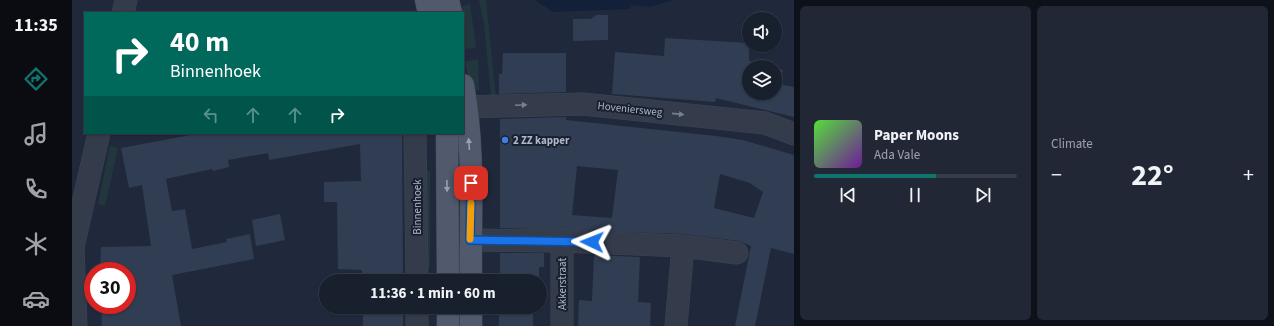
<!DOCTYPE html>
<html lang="en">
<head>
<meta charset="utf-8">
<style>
  body { margin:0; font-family:"Source Sans 3",sans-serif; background:#212735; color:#f1f3f6; height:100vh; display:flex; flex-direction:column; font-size:15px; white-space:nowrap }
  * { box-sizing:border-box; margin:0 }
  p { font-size:13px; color:#9fa2aa }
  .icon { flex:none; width:22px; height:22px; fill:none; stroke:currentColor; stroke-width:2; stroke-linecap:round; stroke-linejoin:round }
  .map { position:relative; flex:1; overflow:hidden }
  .details { display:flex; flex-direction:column; gap:6px; padding:6px; background:#0d1119; width:480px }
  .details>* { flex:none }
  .guide { position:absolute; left:12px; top:12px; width:380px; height:122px; border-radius:0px; box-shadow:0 1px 3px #0004,0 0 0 1px #363d49; background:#00695c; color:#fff; overflow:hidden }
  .controls { position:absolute; left:670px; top:12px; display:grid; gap:8px }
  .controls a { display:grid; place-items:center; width:40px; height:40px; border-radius:50%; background:#181f2d; box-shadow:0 1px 3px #0004,0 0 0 1px #363d49; font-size:20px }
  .speed { position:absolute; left:12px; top:262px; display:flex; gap:8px; font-size:20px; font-weight:700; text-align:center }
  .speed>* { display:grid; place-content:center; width:52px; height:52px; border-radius:50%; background:#181f2d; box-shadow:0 1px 3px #0004,0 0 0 1px #363d49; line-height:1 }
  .speed .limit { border:6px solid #d22; background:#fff; color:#111 }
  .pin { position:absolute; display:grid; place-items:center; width:34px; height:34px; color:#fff; margin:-17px; border-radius:8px; box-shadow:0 2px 6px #0006 }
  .me { position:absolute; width:44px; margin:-22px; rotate:272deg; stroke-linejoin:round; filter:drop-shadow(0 0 3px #0008) }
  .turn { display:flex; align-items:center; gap:14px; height:84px; padding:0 20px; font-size:18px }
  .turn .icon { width:52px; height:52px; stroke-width:2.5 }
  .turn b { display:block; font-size:28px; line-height:34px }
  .lanes { display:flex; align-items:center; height:38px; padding:0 20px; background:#0003; justify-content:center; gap:20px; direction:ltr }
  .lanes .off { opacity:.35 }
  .big { font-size:30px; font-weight:700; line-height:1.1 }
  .details .widget { flex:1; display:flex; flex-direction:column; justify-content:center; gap:6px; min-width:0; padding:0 14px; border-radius:6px; background:#212735 }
  .song { display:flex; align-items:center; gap:12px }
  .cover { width:48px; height:48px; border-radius:6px; background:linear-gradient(135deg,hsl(110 70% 55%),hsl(280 70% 35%)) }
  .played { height:4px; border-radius:2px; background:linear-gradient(90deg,#0f766e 60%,#363d49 60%) }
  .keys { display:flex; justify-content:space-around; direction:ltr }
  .heat { display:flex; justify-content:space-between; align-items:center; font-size:22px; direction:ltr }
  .details .tiles { flex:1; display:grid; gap:6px; grid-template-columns:repeat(2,1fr) }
  .trip { position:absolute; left:247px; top:274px; width:228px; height:40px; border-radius:20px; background:#181f2d; box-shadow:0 1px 3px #0004,0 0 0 1px #363d49; font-weight:700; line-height:40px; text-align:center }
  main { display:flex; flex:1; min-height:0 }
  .tab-bar { display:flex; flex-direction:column; width:72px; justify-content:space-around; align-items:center; background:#0a0c12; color:#9fa2aa }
  .tab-bar .icon { width:28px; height:28px }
  .tab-bar .active { color:#0f766e }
  .tab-bar b { font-size:18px; color:#f1f3f6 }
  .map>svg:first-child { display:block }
  .green { fill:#22373d }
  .water { fill:#13203a }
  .building { fill:#313d52; fill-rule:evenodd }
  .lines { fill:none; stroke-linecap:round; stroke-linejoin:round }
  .minor-casing { stroke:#3d4555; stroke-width:23 }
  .major-casing { stroke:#3d4555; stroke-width:23 }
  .minor { stroke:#343c4c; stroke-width:22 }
  .major { stroke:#515a6c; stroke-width:22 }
  .oneway { fill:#777f90 }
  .oneway2 { fill:#979fb1 }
  .route-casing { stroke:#114b97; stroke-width:10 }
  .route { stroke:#1a73e8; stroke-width:7 }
  .slow { stroke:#f59e0b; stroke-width:7 }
  .shop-dot { fill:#3f7fe0; stroke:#192130; stroke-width:1.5 }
  .labels { text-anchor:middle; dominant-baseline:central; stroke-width:4; stroke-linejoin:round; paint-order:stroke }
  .street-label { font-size:11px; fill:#aeb6c8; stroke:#192130 }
  .poi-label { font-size:11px; font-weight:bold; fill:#aeb6c8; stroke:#192130; text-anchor:start }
</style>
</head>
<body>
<main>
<nav class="tab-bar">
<b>11:35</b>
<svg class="icon active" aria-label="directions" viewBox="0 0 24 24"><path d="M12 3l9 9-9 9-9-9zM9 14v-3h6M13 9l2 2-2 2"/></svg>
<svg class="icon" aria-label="music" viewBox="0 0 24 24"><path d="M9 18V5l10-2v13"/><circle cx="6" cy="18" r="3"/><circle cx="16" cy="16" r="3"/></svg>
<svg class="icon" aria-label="phone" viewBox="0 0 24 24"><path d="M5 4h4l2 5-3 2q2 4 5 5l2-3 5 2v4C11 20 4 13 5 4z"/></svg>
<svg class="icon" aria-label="climate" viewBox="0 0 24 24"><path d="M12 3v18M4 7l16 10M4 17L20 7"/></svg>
<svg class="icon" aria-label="car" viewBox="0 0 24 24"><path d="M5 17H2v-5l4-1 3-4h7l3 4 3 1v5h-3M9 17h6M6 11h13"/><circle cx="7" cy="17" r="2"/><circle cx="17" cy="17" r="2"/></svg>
</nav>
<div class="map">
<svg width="722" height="326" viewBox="0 0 722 326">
  <rect width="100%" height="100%" fill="#20293c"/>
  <path class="green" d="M407,0H414L424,98L419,97L412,24Z
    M398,4L404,47L391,50V13H385L384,8Z
    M406,59L407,91L398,85L393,62Z
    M38,146L46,148L33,206L26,204Z
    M385,170H393V281H384Z
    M351,171H358V267H352Z"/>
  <path class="water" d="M463,0H601L578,7L559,5L558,9L481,12Z"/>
  <path class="building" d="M524,15H536V40L501,41V19H519Z
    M593,38L677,43V61L699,67H677V93H703V68L711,70L707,84L722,87V117L644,98L643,102L540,94L543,52L592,56Z
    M431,53H494V92L427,94V74H430Z
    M494,117V120L644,136L671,140L722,155V254L699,248L683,326H663L679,246L667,241L612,234L428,228V119ZM505,166L546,170L540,218L500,215ZM648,174L678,183L691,192L682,218L642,208Z
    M130,133H330L331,281H290V270L266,269L265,202H252V182L289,181L288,144L197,160L196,153L156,160L157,167L141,171L140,169L94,179L100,211L113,209L120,249L155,242L154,239L178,234L182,259L100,275L109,326H30L29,305H55V271H28L29,247L79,246L70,185L57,188L49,148Z
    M208,214L213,240L184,246L180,220Z
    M428,253H472V267H467V278H461V281H428Z
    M522,255L568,257L566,302L579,303L578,326H506L507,300L520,301Z
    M291,307H331V326H291Z
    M427,307H461V326H427Z"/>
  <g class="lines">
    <defs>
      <path id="minor" d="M51,13L54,0
        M391,107L511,104L693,123L722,134
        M343,133L345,281
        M398,240L490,241V326
        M490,241L611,246L665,253
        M345,307V326
        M4,326L1,247L27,133
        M604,326L611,246"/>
      <path id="major" d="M354,0L357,13
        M376,0L379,13
        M391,85C403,149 398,216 399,281
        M375,133L376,281
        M376,307V326
        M399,307V326"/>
    </defs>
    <use href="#minor" class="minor-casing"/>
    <use href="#major" class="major-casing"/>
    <use href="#minor" class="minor"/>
    <use href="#major" class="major"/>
  </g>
  <defs><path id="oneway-solid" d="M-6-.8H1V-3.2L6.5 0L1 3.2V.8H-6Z"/></defs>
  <g class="oneway">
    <use href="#oneway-solid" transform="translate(449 105) rotate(-2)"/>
    <use href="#oneway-solid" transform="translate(606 114) rotate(6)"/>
  </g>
  <g class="oneway2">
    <use href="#oneway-solid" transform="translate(397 144) rotate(-94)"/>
    <use href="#oneway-solid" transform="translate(375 186) rotate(89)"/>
  </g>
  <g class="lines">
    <defs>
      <path id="route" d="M399,183L398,240L520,242"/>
    </defs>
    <use href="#route" class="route-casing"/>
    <use href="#route" class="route"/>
    <path class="slow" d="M398,239L399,203"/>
  </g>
  <circle class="shop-dot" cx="433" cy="140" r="4"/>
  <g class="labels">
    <g class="street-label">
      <text transform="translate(558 109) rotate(6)">Hoveniersweg</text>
      <text transform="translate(345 207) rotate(-90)">Binnenhoek</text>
      <text transform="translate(490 284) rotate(-90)">Akkerstraat</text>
    </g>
    <g class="poi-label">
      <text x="441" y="140">2 ZZ kapper</text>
    </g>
  </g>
</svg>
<div class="controls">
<a><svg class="icon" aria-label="sound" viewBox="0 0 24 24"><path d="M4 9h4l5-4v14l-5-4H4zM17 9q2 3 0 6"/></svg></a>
<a><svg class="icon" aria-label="layers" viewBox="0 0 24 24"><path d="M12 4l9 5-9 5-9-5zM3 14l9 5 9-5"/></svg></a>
</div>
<div class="speed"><div class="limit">30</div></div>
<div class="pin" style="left:399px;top:183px;background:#d93025"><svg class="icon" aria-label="arrive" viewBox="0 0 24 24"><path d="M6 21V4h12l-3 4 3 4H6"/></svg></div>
<svg class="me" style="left:520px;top:242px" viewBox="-20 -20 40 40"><path d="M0-17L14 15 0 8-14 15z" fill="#1a73e8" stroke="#fff" stroke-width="4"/></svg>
<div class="trip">11:36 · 1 min · 60 m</div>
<div class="guide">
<div class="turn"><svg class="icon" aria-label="right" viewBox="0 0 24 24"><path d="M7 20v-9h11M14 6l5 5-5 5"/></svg><div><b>40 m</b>Binnenhoek</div></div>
<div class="lanes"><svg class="icon off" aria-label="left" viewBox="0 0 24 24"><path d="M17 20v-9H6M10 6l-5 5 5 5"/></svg><svg class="icon off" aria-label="ahead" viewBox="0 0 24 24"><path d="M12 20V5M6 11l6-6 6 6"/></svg><svg class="icon off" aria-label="ahead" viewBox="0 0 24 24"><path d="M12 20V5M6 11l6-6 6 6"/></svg><svg class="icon" aria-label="right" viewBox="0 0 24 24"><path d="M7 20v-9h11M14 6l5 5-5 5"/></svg></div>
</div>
</div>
<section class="details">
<div class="tiles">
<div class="widget">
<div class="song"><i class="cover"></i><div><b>Paper Moons</b><p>Ada Vale</p></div></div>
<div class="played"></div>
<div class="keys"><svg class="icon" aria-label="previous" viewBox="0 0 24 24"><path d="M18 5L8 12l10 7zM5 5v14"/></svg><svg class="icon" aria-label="pause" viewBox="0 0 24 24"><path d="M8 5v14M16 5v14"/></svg><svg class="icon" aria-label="next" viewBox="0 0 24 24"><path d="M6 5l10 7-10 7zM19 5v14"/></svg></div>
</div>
<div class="widget"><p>Climate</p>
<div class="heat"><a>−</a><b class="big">22°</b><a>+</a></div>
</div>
</div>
</section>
</main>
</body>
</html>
